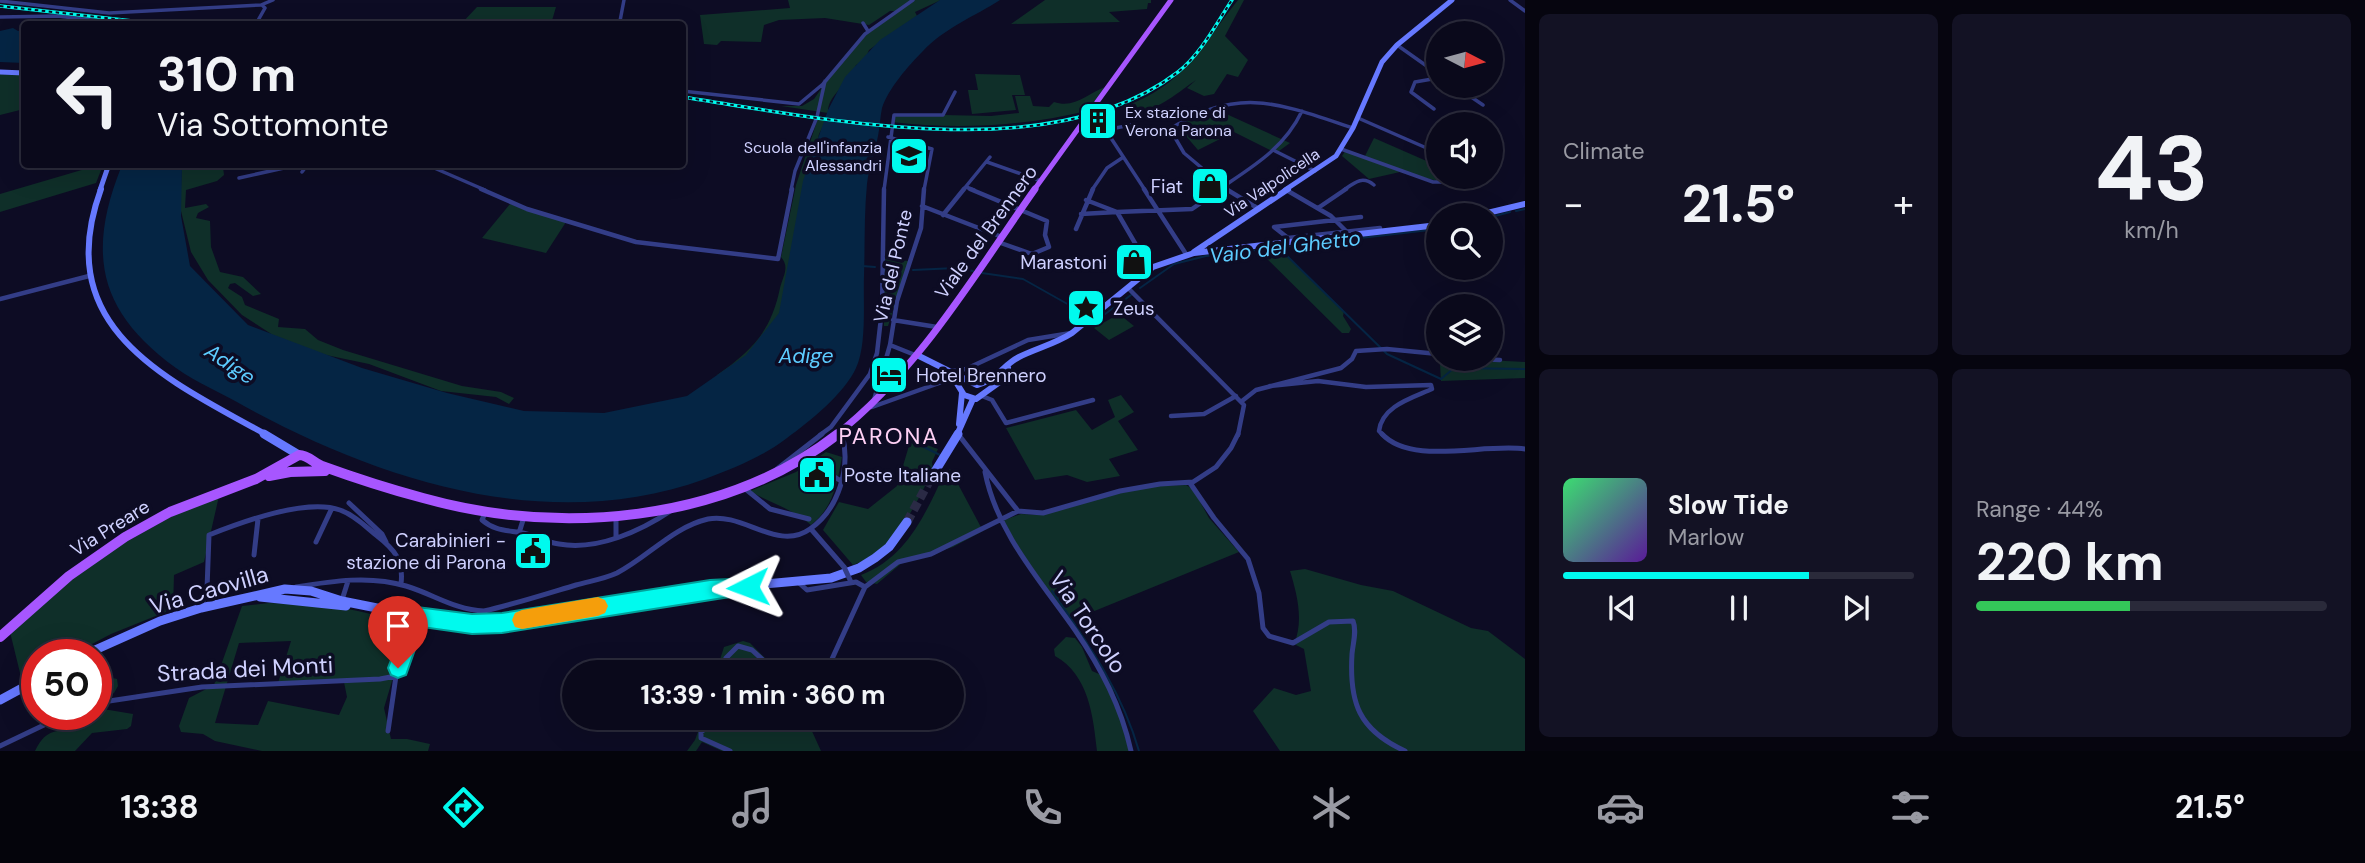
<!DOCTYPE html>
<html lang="en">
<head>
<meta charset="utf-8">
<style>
  body { margin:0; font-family:"DM Sans",sans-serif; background:#131224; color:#f1f3f6; height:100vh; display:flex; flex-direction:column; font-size:26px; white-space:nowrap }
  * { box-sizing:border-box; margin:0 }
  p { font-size:23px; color:#999aa3 }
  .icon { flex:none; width:38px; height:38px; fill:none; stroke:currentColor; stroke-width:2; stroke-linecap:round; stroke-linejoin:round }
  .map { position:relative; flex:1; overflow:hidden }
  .sheet { display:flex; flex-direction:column; gap:14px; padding:14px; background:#06050f; width:840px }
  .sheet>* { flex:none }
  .banner { position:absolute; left:21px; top:21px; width:665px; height:147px; border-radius:7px; box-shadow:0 7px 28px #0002,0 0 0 2px #2a2a3a; background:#0a091b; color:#f1f3f6; overflow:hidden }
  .needle { width:46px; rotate:96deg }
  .fabs { position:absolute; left:1426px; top:21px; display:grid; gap:14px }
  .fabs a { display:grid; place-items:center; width:77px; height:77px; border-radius:50%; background:#0a091b; box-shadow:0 7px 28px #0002,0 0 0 2px #2a2a3a; font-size:35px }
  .speed { position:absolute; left:21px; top:639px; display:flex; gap:14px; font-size:35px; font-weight:700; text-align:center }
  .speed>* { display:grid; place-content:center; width:91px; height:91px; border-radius:50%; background:#0a091b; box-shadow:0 7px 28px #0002,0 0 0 2px #2a2a3a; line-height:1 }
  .speed .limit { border:10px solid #d22; background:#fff; color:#111 }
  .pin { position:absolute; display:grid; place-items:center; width:60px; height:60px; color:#fff; margin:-72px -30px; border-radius:50% 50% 50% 0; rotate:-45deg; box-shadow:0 0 7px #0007 }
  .pin .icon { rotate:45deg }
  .me { position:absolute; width:77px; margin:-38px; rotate:267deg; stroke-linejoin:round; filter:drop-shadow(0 0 5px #0008) }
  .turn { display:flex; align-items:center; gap:24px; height:147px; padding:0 21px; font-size:32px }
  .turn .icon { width:91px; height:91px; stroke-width:2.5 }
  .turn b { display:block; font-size:49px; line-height:60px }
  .big { font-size:52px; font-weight:700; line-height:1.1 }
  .sheet .widget { flex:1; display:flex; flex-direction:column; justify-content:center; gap:10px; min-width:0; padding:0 24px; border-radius:10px; background:#131224 }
  .sheet .dial { align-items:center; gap:0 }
  .dial b { font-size:91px; line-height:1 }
  .song { display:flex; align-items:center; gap:21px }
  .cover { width:84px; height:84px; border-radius:10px; background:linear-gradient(135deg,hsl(140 70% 55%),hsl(270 70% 35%)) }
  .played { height:7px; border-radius:4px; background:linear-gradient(90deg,#00faee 70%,#2a2a3a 70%) }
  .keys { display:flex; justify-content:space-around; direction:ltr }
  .heat { display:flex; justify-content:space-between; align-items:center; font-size:38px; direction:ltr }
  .charge { height:10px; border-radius:5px; background:linear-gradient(90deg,#34c759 44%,#2a2a3a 0) }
  .sheet .tiles { flex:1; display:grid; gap:14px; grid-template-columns:repeat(2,1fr) }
  .trip { position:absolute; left:562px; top:660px; width:402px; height:70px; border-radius:35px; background:#0a091b; box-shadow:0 7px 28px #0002,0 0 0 2px #2a2a3a; font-weight:700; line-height:70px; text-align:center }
  .tab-bar { display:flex; height:112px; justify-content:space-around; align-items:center; background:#04040b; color:#999aa3 }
  .tab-bar .icon { width:49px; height:49px }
  .tab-bar .active { color:#00faee }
  .tab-bar b { font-size:32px; color:#f1f3f6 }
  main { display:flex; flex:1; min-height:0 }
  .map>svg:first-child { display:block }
  .green { fill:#0f2f29; fill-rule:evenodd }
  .water { fill:#052544 }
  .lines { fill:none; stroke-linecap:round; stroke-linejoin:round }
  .stream { stroke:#052544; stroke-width:2 }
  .secondary-tunnel { stroke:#2a2a45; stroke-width:9; stroke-dasharray:9 4.5; stroke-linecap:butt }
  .primary-tunnel { stroke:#2a2a45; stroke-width:5; stroke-dasharray:5 2.5; stroke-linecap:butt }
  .street-far2 { stroke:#333d87; stroke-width:3.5 }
  .street-far1 { stroke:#333d87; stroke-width:4.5 }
  .street { stroke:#333d87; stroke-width:5 }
  .secondary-far2 { stroke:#6679ff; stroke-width:5 }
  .secondary-far1 { stroke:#6679ff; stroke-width:6 }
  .secondary { stroke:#6679ff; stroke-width:9 }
  .primary-far2 { stroke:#a756ff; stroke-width:5 }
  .primary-far1 { stroke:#a756ff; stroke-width:7 }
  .primary { stroke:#a756ff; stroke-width:10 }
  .rail-casing { stroke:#00faee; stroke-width:3.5 }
  .rail { stroke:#0d0c24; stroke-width:2; stroke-dasharray:3.5; stroke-linecap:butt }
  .street-bridge { stroke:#333d87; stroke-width:5 }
  .route { fill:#00faee; stroke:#00a29b; stroke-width:2 }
  .slow { fill:#f59e0b }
  .labels { text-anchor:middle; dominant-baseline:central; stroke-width:7; stroke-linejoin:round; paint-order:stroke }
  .far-poi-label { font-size:16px; fill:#cfd1ff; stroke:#0d0c24; text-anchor:start }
  .far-street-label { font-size:16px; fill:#cfd1ff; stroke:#0d0c24 }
  .poi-label { font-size:19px; fill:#cfd1ff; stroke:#0d0c24; text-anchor:end }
  .street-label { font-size:19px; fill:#cfd1ff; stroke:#0d0c24 }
  .water-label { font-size:21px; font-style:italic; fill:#5dccff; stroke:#0d0c24 }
  .quarter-label { font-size:23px; letter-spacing:2px; fill:#ffd1f5; stroke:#0d0c24 }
  .near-street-label { font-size:23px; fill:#cfd1ff; stroke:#0d0c24 }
</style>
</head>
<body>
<main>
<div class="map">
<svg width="1525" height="751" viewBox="0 0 1525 751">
  <rect width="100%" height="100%" fill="#0d0c24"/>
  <path class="green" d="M788,0H941L915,12L917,16L869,50L865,60L856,65C851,84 827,94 828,113L781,106H802L814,99L838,65L866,35L899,11H890L869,25L825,18L779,20L764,25L761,42L721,41L717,45L704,44L700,15L790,8Z
    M1045,0H1151V3H1148L1147,9L1109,12L1120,22L1011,24Z
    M1238,0H1244L1225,36L1248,60L1238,77L1227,74L1214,94L1204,96L1187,88L1196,80C1178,92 1143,124 1123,107C1185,85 1200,47 1238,0Z
    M477,7H556L551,24H461Z
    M0,74L24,75V109L0,115Z
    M975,74L1020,75L1025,95H1012L1016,110L972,114L968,90H978Z
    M1105,87L1087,111C1024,126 957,130 892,122L894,114L991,116L1019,113L1015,96H1030L1033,106L1049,107L1054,102C1075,109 1088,93 1105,87Z
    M1211,107L1290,143L1279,151L1270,150L1234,132L1198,150L1179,128L1198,113Z
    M818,118L827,119L819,134L790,280L774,331L725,375H717C753,350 771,331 780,288C783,276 790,267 781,257L796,185Z
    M1374,138L1438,166V177H1444L1438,181L1400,172L1369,179L1342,156L1346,150L1365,156Z
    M87,165H103L96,183L0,212V194L85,169Z
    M182,165H238L223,167L224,175L217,181L186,190L185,208L206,204L209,207L198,213L196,218L210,221L211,247L220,272L243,277L261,294L253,296L235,283L230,284L228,288L242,297L245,305L279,319L278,327L305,329L318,340L343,350L462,386L501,392L514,398L509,404L496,397L441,391L369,364L326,355L282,341L242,315L208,280L191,252L180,207Z
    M510,204L566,222L546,253L482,238Z
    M1286,247V253L1291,259L1344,311L1343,316L1351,329L1349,333H1342L1258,250Z
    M883,259L909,261L888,326H884Z
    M1119,314L1134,326L1109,340L1094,328Z
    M1468,359L1525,362V378L1441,381L1440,364Z
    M1121,395L1134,412L1118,421L1138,450L1109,459L1120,476L1087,482L1067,475L1035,480L1006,428L1076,410L1092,430L1115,417L1108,400Z
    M911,439L938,449L932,462L933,470C914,508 895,550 853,565L823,530L839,502L868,509L897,486Z
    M826,452L842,457C837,484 833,508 811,525C791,508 772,504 750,491L796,472Z
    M950,469L983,531L953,547L903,562L877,584L866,582L861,575C906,558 925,515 944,474Z
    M1186,485L1193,489L1209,518L1239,552L1070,621L1015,543L1004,520L1021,514L1043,515L1076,502L1155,486Z
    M219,496L204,562L174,575L173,609L111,634L73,654H37V673L22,681L10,632L94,560L185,509Z
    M1305,569L1361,585L1393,591L1471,628L1488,631L1525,659V751H1280L1253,711L1274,688L1296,695L1311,691L1304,649L1294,644C1304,621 1297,594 1290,571Z
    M269,603C306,604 372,606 403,628L405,637L384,708L391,739H407L430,744L428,751H262L215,741L203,734L181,732L179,726L189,698L214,685L242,606ZM291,641L278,683L344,682L347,697L339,715L268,701L258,725L215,723L239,643Z
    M1066,637L1075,638L1082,647L1092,671L1106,677L1113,689L1129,751H1097C1093,716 1089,675 1055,656L1054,649Z
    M743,641L750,643L779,672H716L724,647Z
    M108,677L117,679L118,686L114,693L107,695L103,709L133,714L131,726L127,729L92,733L75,751H35C48,725 57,735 78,724L83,714H96V680Z
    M703,718H806L821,751H722L702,742L696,751H687L695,740Z"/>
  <path class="water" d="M940,0H1000C975,16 943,29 923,51C909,65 888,89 882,108C880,117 880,127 878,136C875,152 869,167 867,184C864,214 865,246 864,276C863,301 867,345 856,368C845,393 809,422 787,438C762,457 735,468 705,479C550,535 383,482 244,406C222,393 197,383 176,368C97,311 87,252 122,165H182L181,216L190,266L248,325L362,368L447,393L524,411L604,413L687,396L746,355L779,313L803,181L828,110L845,77L880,40Z
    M13,28L18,31L24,29V63L0,62V31Z"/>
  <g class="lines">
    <path class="stream" d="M1516,211L1525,209
      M1491,217L1510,212
      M1281,250L1387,354L1441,379L1454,368L1525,369
      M862,266L875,267
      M913,270L956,268L973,271
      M982,273L1023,279L1087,315
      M1140,288L1174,264L1206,256L1438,229
      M1097,320L1131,295
      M910,440L940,455
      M1052,591C1087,642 1122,691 1139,751"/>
    <path class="secondary-tunnel" d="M907,522L931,478"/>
    <path class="primary-tunnel" d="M1083,122L1097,102"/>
    <path class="street-far2" d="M1510,0L1525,11
      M0,1L109,13L261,5L273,0
      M0,17L58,16L123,24
      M620,21L624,0
      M863,23L868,31
      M256,24L265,8L262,5
      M1397,45L1438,74
      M1455,86L1483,105
      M682,91L799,104L823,84L865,34L913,0
      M1434,109L1411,92L1415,82L1438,78
      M1358,118L1438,153
      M1080,127L1107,132L1145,190
      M1105,130L1131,125
      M888,137L932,149L924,190
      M1341,149L1433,182H1445L1450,177
      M1275,151L1315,171
      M987,162L1041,181
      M425,164L485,190
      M302,172L308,164
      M239,178L302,164
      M966,187L974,190
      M791,190L795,171L817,117L825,81
      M884,190L894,115H943L955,92
      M963,190L990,157
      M1092,190L1107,168L1122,158
      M1218,190C1252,167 1284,149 1302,111
      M1228,190L1184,153L1170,129C1239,85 1281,104 1353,128
      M1344,190C1354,183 1362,175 1374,185"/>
    <path class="street-far1" d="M481,189L527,209L636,242L778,259L792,189
      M924,189L921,228L897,301L890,345L872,407L953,378
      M970,189L1047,221L1045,235L1049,247L1032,254L998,242
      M1144,189L1186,254
      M1226,189L1259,209
      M1288,191L1331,216L1346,231
      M1086,200L1117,212L1192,209L1221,189
      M922,206L1002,237
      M1318,208L1346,189
      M1081,214L1117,212L1150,269
      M943,215L964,189
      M1361,217L1274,227L1288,238L1380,228
      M1076,229L1093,189
      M1128,288L1244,405L1238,435
      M0,299L89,276
      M893,320L937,327
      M890,345L915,355
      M1478,359L1500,360
      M952,371L966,369L1028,340L1071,333
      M1270,386L1318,381L1366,387L1431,385L1432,389C1412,398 1382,406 1379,431L1383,435
      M982,396L992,400L1006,423L1093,400
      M1242,401L1256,390L1341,368L1352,359L1356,351L1387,349L1438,354
      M1171,416L1204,414L1236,396
      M842,432L843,435
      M820,435L831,427L870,374L877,353L882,309L884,189"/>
    <path class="street" d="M958,434L1018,511L1043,513L1120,491L1160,484L1193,482L1216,467L1231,448L1238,434
      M1382,434C1412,466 1483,443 1525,449
      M804,458L841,481
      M777,469L822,434
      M985,472C997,533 1040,580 1075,630C1101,668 1121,706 1131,751
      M1190,483L1214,518L1248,559L1259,593L1263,628L1269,636L1293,643L1329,622L1353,621C1357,631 1353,643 1352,654C1349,703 1359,730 1405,751
      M743,487L770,509L809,519
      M349,503L382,534L386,542
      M485,513L482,520C495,531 507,530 523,533C535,536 546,542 559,544C597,551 641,531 672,510
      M616,517V537
      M811,529L844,567
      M519,533L524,517
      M316,542L332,508
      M254,555L258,519
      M798,582L807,590L856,582L865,587L826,672
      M296,587C332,581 370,575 406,586C433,594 455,610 484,611C515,604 546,594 576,585C590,581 604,579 617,573C648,557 673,527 708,519C743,512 778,552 810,529C839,509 851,467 842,434
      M865,587L898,562L931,554L1018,511
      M342,600L348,581
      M201,607L207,589L209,535C242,522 306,498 340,510C354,515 365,526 376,535C394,549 404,560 401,584
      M411,633L433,619
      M720,672L726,658L738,646L752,650L776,672
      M96,703L202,687L380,679L396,676
      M718,718L701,732V738L730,751
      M388,731L396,676L416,617
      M0,746L67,714"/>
    <path class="secondary-far2" d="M0,72L24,73
      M100,190L109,164
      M1285,190L1336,156L1353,128L1382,62L1397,45L1452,0"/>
    <path class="secondary-far1" d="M101,189C50,328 166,379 267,435
      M1479,215L1525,204
      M1194,252L1288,189
      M917,355L977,385C998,379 1002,366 1019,357C1037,348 1055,344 1072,333L1153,267L1194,253L1438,225
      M951,374L964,395L976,399L1001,381L1008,368
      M959,424L962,393
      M957,435L973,399"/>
    <path class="secondary" d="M264,434L299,455
      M931,478L958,434
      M260,597L346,606
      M86,654L160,621L201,608L285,589L311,591L342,601L417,616L488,624L710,589L831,578L859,568L875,558L889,547L907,522
      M0,700L37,680"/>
    <path class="primary-far2" d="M1097,102L1171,0
      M1034,190L1083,122"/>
    <path class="primary-far1" d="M836,435C919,370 975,274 1035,189"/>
    <path class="primary" d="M269,476L290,472L325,471
      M0,637L69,576L125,537L170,512L256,479L299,455C309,455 313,463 322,466C355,478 389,489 423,498C560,536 723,523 838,434"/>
    <defs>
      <path id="rail" d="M0,6L159,24
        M682,97C828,119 1052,169 1178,72C1201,54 1216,24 1232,0"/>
    </defs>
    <use href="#rail" class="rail-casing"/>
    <use href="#rail" class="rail"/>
    <path class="street-bridge" d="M844,567L851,582"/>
  </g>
  <path class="route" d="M748,578L755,580L758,587L755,593L502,633L472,634L423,627L406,675L398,678L391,675L388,668L410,610L417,607L472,614L502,613L710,580Z"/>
  <path class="slow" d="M598,597L605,600L608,606L605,613L598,616L522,629L515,627L512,620L515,613L522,610Z"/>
  <defs>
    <symbol id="building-square" viewBox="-11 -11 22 22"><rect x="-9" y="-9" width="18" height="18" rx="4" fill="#00faee" stroke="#0d0c24"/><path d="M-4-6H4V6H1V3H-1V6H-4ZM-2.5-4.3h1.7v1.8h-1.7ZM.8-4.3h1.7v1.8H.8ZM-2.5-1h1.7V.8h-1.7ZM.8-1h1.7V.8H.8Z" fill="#111"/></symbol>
    <symbol id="school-square" viewBox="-11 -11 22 22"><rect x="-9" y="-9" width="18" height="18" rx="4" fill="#00faee" stroke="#0d0c24"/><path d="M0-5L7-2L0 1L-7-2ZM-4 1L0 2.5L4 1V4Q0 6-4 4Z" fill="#111"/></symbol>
    <symbol id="shop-square" viewBox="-11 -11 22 22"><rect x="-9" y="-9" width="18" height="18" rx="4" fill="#00faee" stroke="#0d0c24"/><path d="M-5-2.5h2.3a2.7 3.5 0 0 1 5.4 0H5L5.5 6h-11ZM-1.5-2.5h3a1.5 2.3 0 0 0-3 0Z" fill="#111"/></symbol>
    <symbol id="sight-square" viewBox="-11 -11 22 22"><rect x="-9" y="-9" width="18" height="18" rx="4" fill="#00faee" stroke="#0d0c24"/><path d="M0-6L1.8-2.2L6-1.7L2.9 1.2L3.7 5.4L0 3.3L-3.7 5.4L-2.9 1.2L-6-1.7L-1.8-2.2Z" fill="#111"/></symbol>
    <symbol id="hotel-square" viewBox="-11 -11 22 22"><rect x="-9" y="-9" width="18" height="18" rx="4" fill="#00faee" stroke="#0d0c24"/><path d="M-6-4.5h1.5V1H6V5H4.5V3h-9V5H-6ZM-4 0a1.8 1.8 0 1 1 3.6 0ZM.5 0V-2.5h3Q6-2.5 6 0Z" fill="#111"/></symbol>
    <symbol id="civic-square" viewBox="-11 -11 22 22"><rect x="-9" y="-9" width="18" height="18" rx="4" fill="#00faee" stroke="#0d0c24"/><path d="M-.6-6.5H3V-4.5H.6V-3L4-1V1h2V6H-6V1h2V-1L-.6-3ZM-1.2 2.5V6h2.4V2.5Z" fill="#111"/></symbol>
  </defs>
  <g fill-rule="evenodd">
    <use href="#building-square" x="1076" y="99" width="44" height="44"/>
    <use href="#school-square" x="887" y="134" width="44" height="44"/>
    <use href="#shop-square" x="1188" y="164" width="44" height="44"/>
    <use href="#shop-square" x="1112" y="240" width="44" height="44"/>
    <use href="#sight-square" x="1064" y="286" width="44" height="44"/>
    <use href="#hotel-square" x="867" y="353" width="44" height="44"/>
    <use href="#civic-square" x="795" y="453" width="44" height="44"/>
    <use href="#civic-square" x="511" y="529" width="44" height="44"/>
  </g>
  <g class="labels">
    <g class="far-poi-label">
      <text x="1125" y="112">Ex stazione di<tspan x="1125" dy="18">Verona Parona</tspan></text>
      <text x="882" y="147" text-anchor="end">Scuola dell'infanzia<tspan x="882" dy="18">Alessandri</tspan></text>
    </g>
    <g class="far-street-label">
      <text transform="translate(1272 183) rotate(-34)">Via Valpolicella</text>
    </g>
    <g class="poi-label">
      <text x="1183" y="186">Fiat</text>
      <text x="1107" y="262">Marastoni</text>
      <text x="1113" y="308" text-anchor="start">Zeus</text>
      <text x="916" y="375" text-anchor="start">Hotel Brennero</text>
      <text x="844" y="475" text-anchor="start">Poste Italiane</text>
      <text x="506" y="540">Carabinieri -<tspan x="506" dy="22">stazione di Parona</tspan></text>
    </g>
    <g class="street-label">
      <text transform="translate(986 232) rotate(-54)">Viale del Brennero</text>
      <text transform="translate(893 266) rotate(-77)">Via del Ponte</text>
      <text transform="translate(110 528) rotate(-32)">Via Preare</text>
    </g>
    <g class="water-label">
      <text transform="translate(1285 247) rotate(-7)">Vaio del Ghetto</text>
      <text x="806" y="356">Adige</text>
      <text transform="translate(230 364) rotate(34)">Adige</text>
    </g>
    <g class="quarter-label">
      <text x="889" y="436">PARONA</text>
    </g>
    <g class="near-street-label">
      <text transform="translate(209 590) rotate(-16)">Via Caovilla</text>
      <text transform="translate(1088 622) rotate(56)">Via Torcolo</text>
      <text transform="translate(245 669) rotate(-3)">Strada dei Monti</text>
    </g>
  </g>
</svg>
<div class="fabs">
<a><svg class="needle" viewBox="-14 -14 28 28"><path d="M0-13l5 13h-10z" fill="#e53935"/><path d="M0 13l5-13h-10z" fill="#999aa3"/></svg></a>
<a><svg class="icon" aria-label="sound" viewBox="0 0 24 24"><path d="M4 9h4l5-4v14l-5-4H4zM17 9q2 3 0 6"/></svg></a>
<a><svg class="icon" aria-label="search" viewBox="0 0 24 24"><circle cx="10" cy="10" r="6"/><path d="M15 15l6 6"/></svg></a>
<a><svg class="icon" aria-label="layers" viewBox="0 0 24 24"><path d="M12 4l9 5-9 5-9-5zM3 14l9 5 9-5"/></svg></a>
</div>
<div class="speed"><div class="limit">50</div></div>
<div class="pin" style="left:398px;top:668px;background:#d93025"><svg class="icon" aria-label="arrive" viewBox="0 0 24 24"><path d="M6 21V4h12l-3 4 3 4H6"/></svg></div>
<svg class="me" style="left:748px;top:587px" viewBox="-20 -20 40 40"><path d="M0-17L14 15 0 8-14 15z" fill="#00faee" stroke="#fff" stroke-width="4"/></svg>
<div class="trip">13:39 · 1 min · 360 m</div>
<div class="banner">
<div class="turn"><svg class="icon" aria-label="left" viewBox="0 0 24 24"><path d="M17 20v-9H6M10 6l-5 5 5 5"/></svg><div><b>310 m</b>Via Sottomonte</div></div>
</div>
</div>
<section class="sheet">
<div class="tiles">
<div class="widget"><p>Climate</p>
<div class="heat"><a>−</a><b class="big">21.5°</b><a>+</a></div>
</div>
<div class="widget dial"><b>43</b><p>km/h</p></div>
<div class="widget">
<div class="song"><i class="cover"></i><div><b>Slow Tide</b><p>Marlow</p></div></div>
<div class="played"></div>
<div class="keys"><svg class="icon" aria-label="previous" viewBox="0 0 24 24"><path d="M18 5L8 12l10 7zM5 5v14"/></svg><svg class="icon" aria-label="pause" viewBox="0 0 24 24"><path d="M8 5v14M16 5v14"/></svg><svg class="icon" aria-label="next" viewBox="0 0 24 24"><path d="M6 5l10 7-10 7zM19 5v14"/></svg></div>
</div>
<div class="widget"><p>Range · 44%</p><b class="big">220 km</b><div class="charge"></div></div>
</div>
</section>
</main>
<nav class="tab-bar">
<b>13:38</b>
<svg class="icon active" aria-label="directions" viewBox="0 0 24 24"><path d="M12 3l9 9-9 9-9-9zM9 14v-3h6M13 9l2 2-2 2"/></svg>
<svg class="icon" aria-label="music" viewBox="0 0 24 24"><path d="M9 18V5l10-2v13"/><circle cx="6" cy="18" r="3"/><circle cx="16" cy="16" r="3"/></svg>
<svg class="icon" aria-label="phone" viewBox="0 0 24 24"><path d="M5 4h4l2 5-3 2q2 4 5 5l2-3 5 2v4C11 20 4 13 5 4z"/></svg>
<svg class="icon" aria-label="climate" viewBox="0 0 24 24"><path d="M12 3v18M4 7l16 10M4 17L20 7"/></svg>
<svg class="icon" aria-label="car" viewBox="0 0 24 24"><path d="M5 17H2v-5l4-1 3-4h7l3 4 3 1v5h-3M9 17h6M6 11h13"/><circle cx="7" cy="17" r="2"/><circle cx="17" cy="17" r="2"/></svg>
<svg class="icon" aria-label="filters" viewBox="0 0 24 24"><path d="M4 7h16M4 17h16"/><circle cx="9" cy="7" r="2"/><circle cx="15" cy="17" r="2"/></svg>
<b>21.5°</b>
</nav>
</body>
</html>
